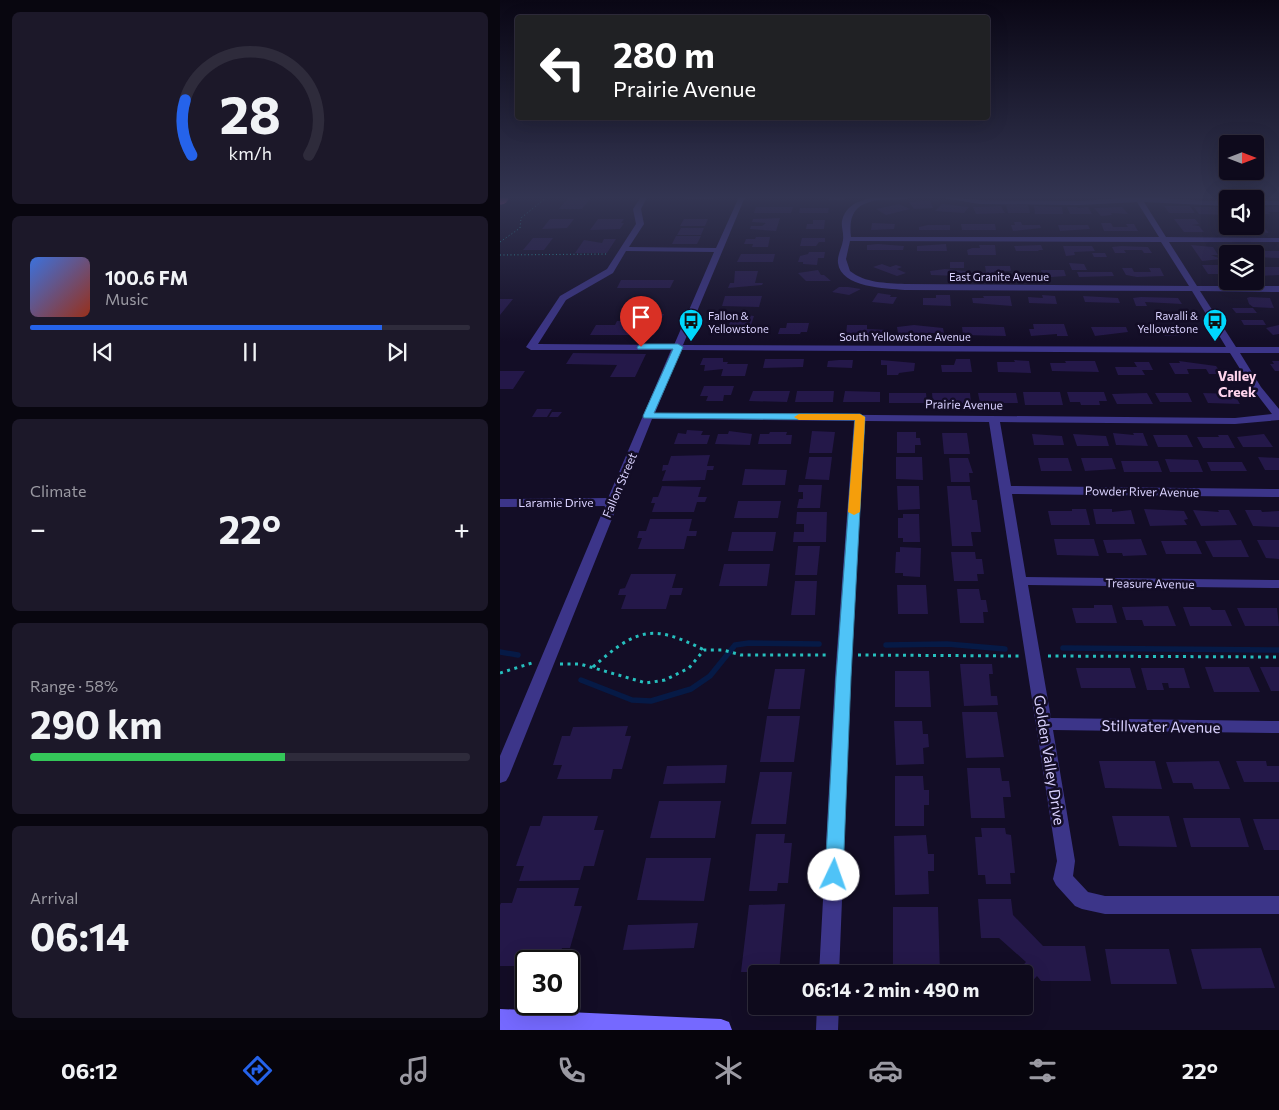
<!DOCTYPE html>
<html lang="en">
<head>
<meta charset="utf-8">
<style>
  body { margin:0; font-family:Commissioner,sans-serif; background:#1c1829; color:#f1f3f6; height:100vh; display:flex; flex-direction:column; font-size:19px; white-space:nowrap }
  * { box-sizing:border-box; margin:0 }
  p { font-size:16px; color:#9b9aa3 }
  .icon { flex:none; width:28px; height:28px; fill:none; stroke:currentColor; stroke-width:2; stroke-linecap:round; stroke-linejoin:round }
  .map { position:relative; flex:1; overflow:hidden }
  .sheet { display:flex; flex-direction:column; gap:12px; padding:12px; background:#08060f; width:500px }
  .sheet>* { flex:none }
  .top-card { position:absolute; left:15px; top:15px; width:475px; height:105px; border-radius:5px; box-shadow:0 5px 20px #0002,0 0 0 1px #2e2b3b; background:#202124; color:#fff; overflow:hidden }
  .needle { width:32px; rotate:90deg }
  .buttons { position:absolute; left:719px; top:135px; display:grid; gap:10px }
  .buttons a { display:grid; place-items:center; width:45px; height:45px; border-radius:5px; background:#0e0a1c; box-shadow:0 5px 20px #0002,0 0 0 1px #2e2b3b; font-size:25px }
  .speed { position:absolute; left:15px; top:950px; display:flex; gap:10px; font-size:25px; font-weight:700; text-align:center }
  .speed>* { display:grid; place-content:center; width:65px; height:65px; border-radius:50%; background:#0e0a1c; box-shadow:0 5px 20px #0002,0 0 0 1px #2e2b3b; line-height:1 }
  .speed .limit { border:2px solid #111; border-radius:8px; background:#fff; color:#111 }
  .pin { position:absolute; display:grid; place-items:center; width:42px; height:42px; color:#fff; margin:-51px -21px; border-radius:50% 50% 50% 0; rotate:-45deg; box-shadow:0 0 5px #0007 }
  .pin .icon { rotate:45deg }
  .me { position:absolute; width:55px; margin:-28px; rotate:3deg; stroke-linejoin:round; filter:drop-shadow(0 0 4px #0008) }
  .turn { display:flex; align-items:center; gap:18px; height:105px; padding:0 15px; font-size:22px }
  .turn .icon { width:65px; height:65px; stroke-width:2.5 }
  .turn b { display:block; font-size:35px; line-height:42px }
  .big { font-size:38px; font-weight:700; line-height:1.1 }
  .sheet .widget { flex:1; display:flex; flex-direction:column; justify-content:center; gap:8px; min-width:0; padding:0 18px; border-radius:8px; background:#1c1829 }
  .sheet .dial { align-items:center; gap:0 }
  .dial svg { height:130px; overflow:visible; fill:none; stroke:#2e2b3b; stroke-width:7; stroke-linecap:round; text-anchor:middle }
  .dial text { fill:#f1f3f6; stroke:none }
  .song { display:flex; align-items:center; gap:15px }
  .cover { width:60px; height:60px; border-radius:8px; background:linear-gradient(135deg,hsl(220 70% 55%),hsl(10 70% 35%)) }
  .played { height:5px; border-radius:2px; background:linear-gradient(90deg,#2563eb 80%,#2e2b3b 80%) }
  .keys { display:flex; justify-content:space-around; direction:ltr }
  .heat { display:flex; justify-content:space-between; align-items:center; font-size:28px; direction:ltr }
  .charge { height:8px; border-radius:4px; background:linear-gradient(90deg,#34c759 58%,#2e2b3b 0) }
  .trip { position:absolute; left:248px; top:965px; width:285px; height:50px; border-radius:5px; background:#0e0a1c; box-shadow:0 5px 20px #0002,0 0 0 1px #2e2b3b; font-weight:700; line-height:50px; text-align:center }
  .menu { display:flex; height:80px; justify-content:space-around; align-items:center; background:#06040b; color:#9b9aa3 }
  .menu .icon { width:35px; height:35px }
  .menu .active { color:#2563eb }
  .menu b { font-size:22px; color:#f1f3f6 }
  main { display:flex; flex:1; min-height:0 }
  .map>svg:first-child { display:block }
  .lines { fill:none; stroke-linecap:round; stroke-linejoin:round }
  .stream { stroke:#061a46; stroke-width:5.5 }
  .building { fill:#241849 }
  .path-far1 { stroke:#26bfbe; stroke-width:1; stroke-dasharray:1 2.5; stroke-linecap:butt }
  .path { stroke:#26bfbe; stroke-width:3; stroke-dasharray:3 4.5; stroke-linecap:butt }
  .street { fill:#3c3589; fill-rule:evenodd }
  .secondary { fill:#7569ff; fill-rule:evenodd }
  .highway { stroke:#ff4d9a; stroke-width:15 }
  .route { fill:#4fc3f7; stroke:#337fa1 }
  .slow { fill:#f59e0b }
  .labels { text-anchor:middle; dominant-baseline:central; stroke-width:5; stroke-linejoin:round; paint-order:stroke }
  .far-street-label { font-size:11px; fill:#dad2ff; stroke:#130d26 }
  .far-poi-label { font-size:11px; fill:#dad2ff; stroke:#130d26; text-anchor:start }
  .street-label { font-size:12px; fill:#dad2ff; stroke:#130d26 }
  .neighbourhood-label { font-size:14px; font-weight:bold; fill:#ffd4ed; stroke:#130d26 }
  .near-street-label { font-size:15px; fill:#dad2ff; stroke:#130d26 }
</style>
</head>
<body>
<main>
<section class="sheet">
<div class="widget dial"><svg viewBox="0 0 100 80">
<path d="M14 69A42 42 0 1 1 86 69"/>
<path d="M14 69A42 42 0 0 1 10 35" stroke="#2563eb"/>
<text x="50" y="56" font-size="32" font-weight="700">28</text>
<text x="50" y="72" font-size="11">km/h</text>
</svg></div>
<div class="widget">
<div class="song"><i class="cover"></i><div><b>100.6 FM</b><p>Music</p></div></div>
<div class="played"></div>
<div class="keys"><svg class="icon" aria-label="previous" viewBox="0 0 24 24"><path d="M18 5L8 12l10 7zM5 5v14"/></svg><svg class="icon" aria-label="pause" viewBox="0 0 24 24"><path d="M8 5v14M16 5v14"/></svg><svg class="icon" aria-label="next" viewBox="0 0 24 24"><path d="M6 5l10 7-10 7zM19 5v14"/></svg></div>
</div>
<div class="widget"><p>Climate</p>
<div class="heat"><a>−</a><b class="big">22°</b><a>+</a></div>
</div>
<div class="widget"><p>Range · 58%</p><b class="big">290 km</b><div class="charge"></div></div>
<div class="widget"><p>Arrival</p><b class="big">06:14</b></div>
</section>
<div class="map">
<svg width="779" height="1030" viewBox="0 0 779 1030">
  <rect width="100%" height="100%" fill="#130d26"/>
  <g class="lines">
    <path class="stream" d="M386,645L447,644L505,649
      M563,648L779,650
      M0,652L18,655
      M81,680L132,700L151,701L191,689L210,676L235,645L249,643L319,644"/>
  </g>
  <path class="building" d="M187,197H214L213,199H186Z
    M329,197H345V200H328Z
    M68,198H91L82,209H59Z
    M422,201H430L433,208L414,209L409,202Z
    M399,204L410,209L386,215L376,209Z
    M442,204L469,207L464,213L435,211Z
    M506,205H528L530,213H508Z
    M501,206L505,213L476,214L473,207Z
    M534,206L562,207L563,214H535Z
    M664,206H690L695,213H669Z
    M778,206L779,212H768L770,214H764L755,208Z
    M256,207H293L291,213H254Z
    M567,207H577L578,208L588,207L592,214H570Z
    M622,207L628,214L611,213L612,215L601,216L594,208Z
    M694,207H722L728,215L699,214Z
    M300,208H329L328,213H299Z
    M280,218L276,231L250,229L251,226H262L266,223L252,222L253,219Z
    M50,219H74L67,228L42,229Z
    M98,219H124L121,223H124L120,229L90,230Z
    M184,219H208L205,226H180Z
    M674,219H695L699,224L692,225L699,226L704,232H684Z
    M313,220H325L324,229H306L307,224H313Z
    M514,222H521L522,225H540L541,228L513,231L511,225H515Z
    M755,222H759L769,233L749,231L746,228L755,226Z
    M372,223L395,224L394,229L371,230Z
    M601,223H611L613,227H628L626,224H634L638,231H604Z
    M461,224H495L496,230H462Z
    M428,225H450V230H419V227Z
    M558,225H588L590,229L560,231Z
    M181,228H204L201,235H177Z
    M176,236H201L197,244H172Z
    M256,237H270L268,247H252L253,244H244L246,239H255Z
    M33,238H53L44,250H23Z
    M302,238H325V242H319L316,246H300Z
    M104,239H116L107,253H75L84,240L102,243Z
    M378,244L404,246L403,250H367V245Z
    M446,244L447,251H417V246Z
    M479,245H495L496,255H468L467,250L472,248H480Z
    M541,245L543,250H538L539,251H516L514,246Z
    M691,245L713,247L718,255H711L721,259L702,261Z
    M563,246H592L595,251L574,252L575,255L566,256Z
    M621,246L648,247L652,253H644L642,250H624L626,253H615L612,247Z
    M741,251H779V258L755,257V254H743Z
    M309,252H325L324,258H318L317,265L303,264V262H298L300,256L308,254Z
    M592,253H605L607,257H594Z
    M241,254H275L273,262H237Z
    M450,262H464V268H450Z
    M569,263L584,264L587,270H572Z
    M382,264L390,267L396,265L402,267L397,269L406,273L397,276L373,267Z
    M702,265H728V274H708Z
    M485,266H510L511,271H494L495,276H483L482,272H486Z
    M755,267H779V275L759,276Z
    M622,268H632L634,272H651L649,268H660L664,276L637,277L626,275Z
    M445,269L466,271V274H459L460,276L431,275L430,271Z
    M318,270L321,275H324L331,281H306L298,273Z
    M541,270H564L566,276L536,278L534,273H542Z
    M235,271H258L255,283H263L262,285L228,288L230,283H234Z
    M577,272H612L614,276L579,277Z
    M121,280H174L170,288H117Z
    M339,287H348L361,289L349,295L332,292Z
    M378,293L391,295L390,297H397L393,304L372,302Z
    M436,295H450L451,306L423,305V298H436Z
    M542,295L555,296L557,304L529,303L528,297L543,298Z
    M225,296H262L259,307L222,306Z
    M483,296H510L512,306L473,303L472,298H484Z
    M583,296L618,298L620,303L585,302Z
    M641,297L678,298L682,304L645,302L647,306H636L633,298Z
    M750,297L770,298L774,308L753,307L749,304L747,298Z
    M0,299H13L0,315Z
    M732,308H753L757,313H736Z
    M143,314H164L154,335H90L96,325H115L117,321H139Z
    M238,314L254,316L251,325H239L238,327H243L241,333L212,335L215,327L229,325L232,316H237Z
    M741,320H763L766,325H744Z
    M287,323H309L307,332H301L300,334H278L280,328H286Z
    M533,324H564L568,336H557V334L531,336L529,329H534Z
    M347,325H367V329L387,330V335H346Z
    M414,325L443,328L444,333H398L397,327Z
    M779,325V334L773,335L766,328Z
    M682,326H693L699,334L665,336L663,334H650L647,329L685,330Z
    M462,327H504L506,336L463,335Z
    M591,327H626L628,332L595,336Z
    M73,353L146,354L135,377H110L117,365L66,364Z
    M203,358H223V362H228L227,364H248L245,376H221L223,369L204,371L205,365H200Z
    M265,359H304L303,367L263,368Z
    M456,359H470L472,372H442L441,365H454Z
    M339,360H353L352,368L327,367L328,361Z
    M381,360L415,363L414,371L399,373L398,375H387V365H381Z
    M514,360L529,361L531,373L498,372L497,362H515Z
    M565,361H595L599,372L552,371L550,363H566Z
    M679,361L716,366L722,374H709L706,369H687L689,374H675L669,363H680Z
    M772,361H779V371H775L770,364H774Z
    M634,362H649L653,370H642L645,375H618L615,367H637Z
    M0,371H25L13,389H0Z
    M204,386H234L231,395H224L223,401H206L208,396H200Z
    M253,391H290L287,402L249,401Z
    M297,391H334L333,402H295Z
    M345,391L380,392V402H343Z
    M523,392H560L563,405H525Z
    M567,392H604L607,401H599L600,405H581L580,402H570Z
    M389,393H426L427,403H389Z
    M432,393H470L471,403H433Z
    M478,393H516L518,403H480Z
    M647,393L653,404H617L612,394Z
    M655,393H688L692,402H660Z
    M703,393L734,394L740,404L708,403Z
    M37,409H52L47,417H32Z
    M52,412H62L58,417H49Z
    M187,430L203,431L201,435H210L207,444H174L178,433L186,434Z
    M229,431L252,434L250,445L215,444L218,434H228Z
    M312,431L335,432L332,453H309Z
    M270,432H287L286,435H292L291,444H258L260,434H269Z
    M397,432H416V438H420L421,445H415V453H397Z
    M442,433H467L470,454H444Z
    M613,433L634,435L633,433H643L648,446L616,445Z
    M532,434L562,436L564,445H534Z
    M573,434L606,436L609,446H577Z
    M764,434L773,447H743L737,437Z
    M653,435H687L693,447H658Z
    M718,435H728L735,448H703L697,437H719Z
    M210,455L207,466H214L213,470H207L205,480L162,481L166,470L162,471L163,465H168L171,456Z
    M309,457H332L329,480L305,479Z
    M396,457H422L423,480L396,479Z
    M758,457L779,458V470H765Z
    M449,458H468L473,473H469L470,482H451Z
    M538,458H568L572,471H541Z
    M581,458H612L616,469L585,471Z
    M665,459L698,460L703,472H670Z
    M621,461H658L662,472H624Z
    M707,462H742L747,471H711Z
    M245,469L287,470L285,485H242Z
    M299,485H322L320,508H297L299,499H303V492H298Z
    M162,486L201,487L198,497H207L205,502H197L194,512H152L155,503H151L153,497H158Z
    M397,486H419L420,509L398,510Z
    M447,486H470L472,500H477L481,532H471L473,546H452Z
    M238,501H281L278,518H234Z
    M572,509H586L590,525H551L548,511H572Z
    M593,509H612V512L631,510L635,524H596Z
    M644,509L684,511L688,519L684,520L687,525L650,526Z
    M693,510L719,512L718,510H729L737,525L701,526Z
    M745,510H761L762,512L779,511V527L753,526Z
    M297,512H327L326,542H293L294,532H304V524H296Z
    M403,514H419L420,542H403V538H398V518H403Z
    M150,519H192L189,531H197L196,536H187L184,549H138L142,538H137L139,531H146Z
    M232,532H276L273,551H228Z
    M554,539H594L599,556L557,555Z
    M641,539L647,555L623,556L622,553H607L603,540Z
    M741,540L749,557H713L705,541Z
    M757,540H779V559L766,558Z
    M661,541H696L702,554H666Z
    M298,546H320L317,575H295Z
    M400,547L421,548L420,577L403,576V573H395L396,552H400Z
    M451,552H475L476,559H482L484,574H477L478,581H454Z
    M224,564H270L267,586H219Z
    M131,574H176L172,588H183L181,595H170L166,609H121L126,595H118L120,589L125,588Z
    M295,581H317L315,615H291Z
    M397,585H426L428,614H398Z
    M457,589H479L481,600H486L488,612H483L484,623H460Z
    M594,605H612L617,623H576L572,608H594Z
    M668,606L676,626H644L642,620H626L622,607Z
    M683,607H710L712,610H725L732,626H690Z
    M737,608H777L779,626H745Z
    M460,664H492L493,674H489L491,696H497L498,705L464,706Z
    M705,667H749L760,692H714Z
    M760,667H779V691H771Z
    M576,668H630L636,688H581Z
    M641,668H684L690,688H669L668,683H662L664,690H647Z
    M275,669H305L300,709H268Z
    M395,671H429L431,707H395Z
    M462,712H497L504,757L466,758Z
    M267,716H300L294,762H260Z
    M394,721H422L423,734H428L429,747L423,748L424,764L396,765Z
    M128,726L125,736H131L122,769H113L111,779H57L62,765H53L62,736H70L73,727Z
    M599,761H655L662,789L605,788Z
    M719,761L730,789H694L692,783H673L666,762Z
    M736,761H766L767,766H779V782H744Z
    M227,765L225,783L163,784L167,766Z
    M467,768H500L502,781H509L511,797H503L505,818H471Z
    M260,772H292L286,824H251Z
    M395,776H423L424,790H429V805H424V826H395Z
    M159,801H221L215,838H150Z
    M43,816H98L94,830H104L94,866H84L80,880L19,881L24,866H16L30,826H40Z
    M612,816H669L677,847L619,846Z
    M683,818H740L749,847H691Z
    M753,819H779V850H764Z
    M481,828H505L506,834L511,835L515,873H510L511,884H486L485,875H478L475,837H482Z
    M256,834H285L284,843H292L288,883H278L277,891H249Z
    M426,835L428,854H434V871H428L429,894L395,895L394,836Z
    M146,858H211L204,901L137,900Z
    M17,888H79L74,906H82L70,948H62L58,961H26V966H0V905L1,903H12Z
    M478,899H511L513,915L543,946H585L591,981H541L537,976L528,986L524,981V974H515L526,962L499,938H481Z
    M285,904L279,972H241L249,905Z
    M393,907H438L440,974H393Z
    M198,923L194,948L123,950L128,925Z
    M761,948L775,988L702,989L691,949Z
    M605,949H669L677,984H611Z"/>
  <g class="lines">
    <path class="path-far1" d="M0,242L20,228L21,218L47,197
      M0,255L108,254"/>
    <path class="path" d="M358,655L520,656
      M548,656L779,657
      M60,664H80L146,683L165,680L189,668L204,650H223L241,655H330
      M93,667C136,629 152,623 204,650
      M0,673L32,663"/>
    <path class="street" d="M141,197H147L141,209L144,224L129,247L216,248L239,197H245L183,345L726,347L692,291L405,290C386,288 341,288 338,263C337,255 342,248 343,240C344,233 341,227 342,221C348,193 389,196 409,197L406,199C376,200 346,197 351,237H659L637,202L579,205L480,204L438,197L480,200L579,201L640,197L728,202V206L644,202L666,237L779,238V242H669L697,286H779V292L700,291L736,347H779V353H740L761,387L779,409V420L735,424L500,422L511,486L779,489V497L512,494L526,577L779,580V588L528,585L551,718L779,721V733L553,730L575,861L573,876L588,892L605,896H779V914H605L582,909L575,906L556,885L553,879L557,861L489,422L365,421L351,677L339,974H319L335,677L354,421L152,419L9,776L6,781L0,783V756L105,506L0,507V499L108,498L171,350H31L26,347L60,296L107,269L136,224L133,209ZM350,241L661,242L689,286L405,284C386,283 365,283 350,271L346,259ZM126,251L214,252L174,345L38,344L66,300L113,273ZM181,350L730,353L752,388L772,414L735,418L155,413Z
      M755,201H779V205H755Z
      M317,1006H339L338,1030H316Z"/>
    <path class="secondary" d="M0,1009L221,1019L229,1022L232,1030H0Z"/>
    <path class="highway" d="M0,197H1"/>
  </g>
  <linearGradient id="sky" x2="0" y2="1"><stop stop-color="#0a0715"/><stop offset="0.58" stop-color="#333552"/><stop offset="1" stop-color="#333552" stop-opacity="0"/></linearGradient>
  <rect width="779" height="341" fill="url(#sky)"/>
  <path class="route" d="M141,344H178L183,347L154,413L360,414L365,417L351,677L343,875L340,880L334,883L328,880L325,875L336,677L355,420L144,418L143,416L173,349H138L137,347Z"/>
  <path class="slow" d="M360,414L365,417L360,512L354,515L348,512L355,420H299L294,417L299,414Z"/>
  <defs>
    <symbol id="bus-pin" viewBox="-11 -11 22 30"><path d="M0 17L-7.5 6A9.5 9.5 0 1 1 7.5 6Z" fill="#00d7fd" stroke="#130d26"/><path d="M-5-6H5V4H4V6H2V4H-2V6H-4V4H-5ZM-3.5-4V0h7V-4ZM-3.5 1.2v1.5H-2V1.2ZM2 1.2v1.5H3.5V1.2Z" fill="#111"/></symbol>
  </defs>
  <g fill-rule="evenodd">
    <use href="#bus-pin" x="177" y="307" width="28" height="38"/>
    <use href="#bus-pin" x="701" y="307" width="28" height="38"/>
  </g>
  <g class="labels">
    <g class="far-street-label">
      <text x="499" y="276">East Granite Avenue</text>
      <text x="405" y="336">South Yellowstone Avenue</text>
    </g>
    <g class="far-poi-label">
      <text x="208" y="315">Fallon &amp;<tspan x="208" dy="13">Yellowstone</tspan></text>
      <text x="698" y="315" text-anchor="end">Ravalli &amp;<tspan x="698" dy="13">Yellowstone</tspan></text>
    </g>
    <g class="street-label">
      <text transform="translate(464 404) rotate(1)">Prairie Avenue</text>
      <text transform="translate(119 485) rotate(-67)">Fallon Street</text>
      <text transform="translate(642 491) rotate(1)">Powder River Avenue</text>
      <text x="56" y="502">Laramie Drive</text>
      <text transform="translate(650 583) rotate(1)">Treasure Avenue</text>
    </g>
    <g class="neighbourhood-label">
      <text x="737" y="375">Valley<tspan x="737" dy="16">Creek</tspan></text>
    </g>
    <g class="near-street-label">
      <text transform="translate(661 726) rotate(1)">Stillwater Avenue</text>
      <text transform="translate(550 760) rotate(81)">Golden Valley Drive</text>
    </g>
  </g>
</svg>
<div class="buttons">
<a><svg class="needle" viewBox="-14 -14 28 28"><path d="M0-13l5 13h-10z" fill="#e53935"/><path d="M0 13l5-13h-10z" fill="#9b9aa3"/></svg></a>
<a><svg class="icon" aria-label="sound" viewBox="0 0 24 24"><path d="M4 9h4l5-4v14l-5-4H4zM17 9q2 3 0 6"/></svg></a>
<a><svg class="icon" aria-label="layers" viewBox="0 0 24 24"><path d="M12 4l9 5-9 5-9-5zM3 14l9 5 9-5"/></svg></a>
</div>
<div class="speed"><div class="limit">30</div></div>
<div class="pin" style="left:141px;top:347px;background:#d93025"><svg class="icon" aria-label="arrive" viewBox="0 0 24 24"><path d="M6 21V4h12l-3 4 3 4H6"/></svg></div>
<svg class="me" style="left:334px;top:875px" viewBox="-20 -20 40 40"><circle r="19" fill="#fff"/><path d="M0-13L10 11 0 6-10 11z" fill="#4fc3f7"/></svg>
<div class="trip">06:14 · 2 min · 490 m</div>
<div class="top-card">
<div class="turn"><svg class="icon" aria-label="left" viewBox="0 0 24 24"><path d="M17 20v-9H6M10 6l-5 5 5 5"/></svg><div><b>280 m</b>Prairie Avenue</div></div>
</div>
</div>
</main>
<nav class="menu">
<b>06:12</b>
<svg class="icon active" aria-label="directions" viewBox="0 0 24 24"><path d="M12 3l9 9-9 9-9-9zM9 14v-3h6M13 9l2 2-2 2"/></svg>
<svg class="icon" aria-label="music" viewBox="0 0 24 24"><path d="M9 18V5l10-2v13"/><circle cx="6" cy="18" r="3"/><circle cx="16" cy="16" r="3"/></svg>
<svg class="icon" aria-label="phone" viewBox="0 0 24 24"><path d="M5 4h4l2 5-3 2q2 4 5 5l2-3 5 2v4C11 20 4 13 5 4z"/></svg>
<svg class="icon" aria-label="climate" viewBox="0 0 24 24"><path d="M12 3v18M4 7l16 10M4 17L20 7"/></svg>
<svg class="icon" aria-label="car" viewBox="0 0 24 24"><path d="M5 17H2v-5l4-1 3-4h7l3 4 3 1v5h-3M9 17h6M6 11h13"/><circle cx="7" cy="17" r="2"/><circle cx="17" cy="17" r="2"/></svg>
<svg class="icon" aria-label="filters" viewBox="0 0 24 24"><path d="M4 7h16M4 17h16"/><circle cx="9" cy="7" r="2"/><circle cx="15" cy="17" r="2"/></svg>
<b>22°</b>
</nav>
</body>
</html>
